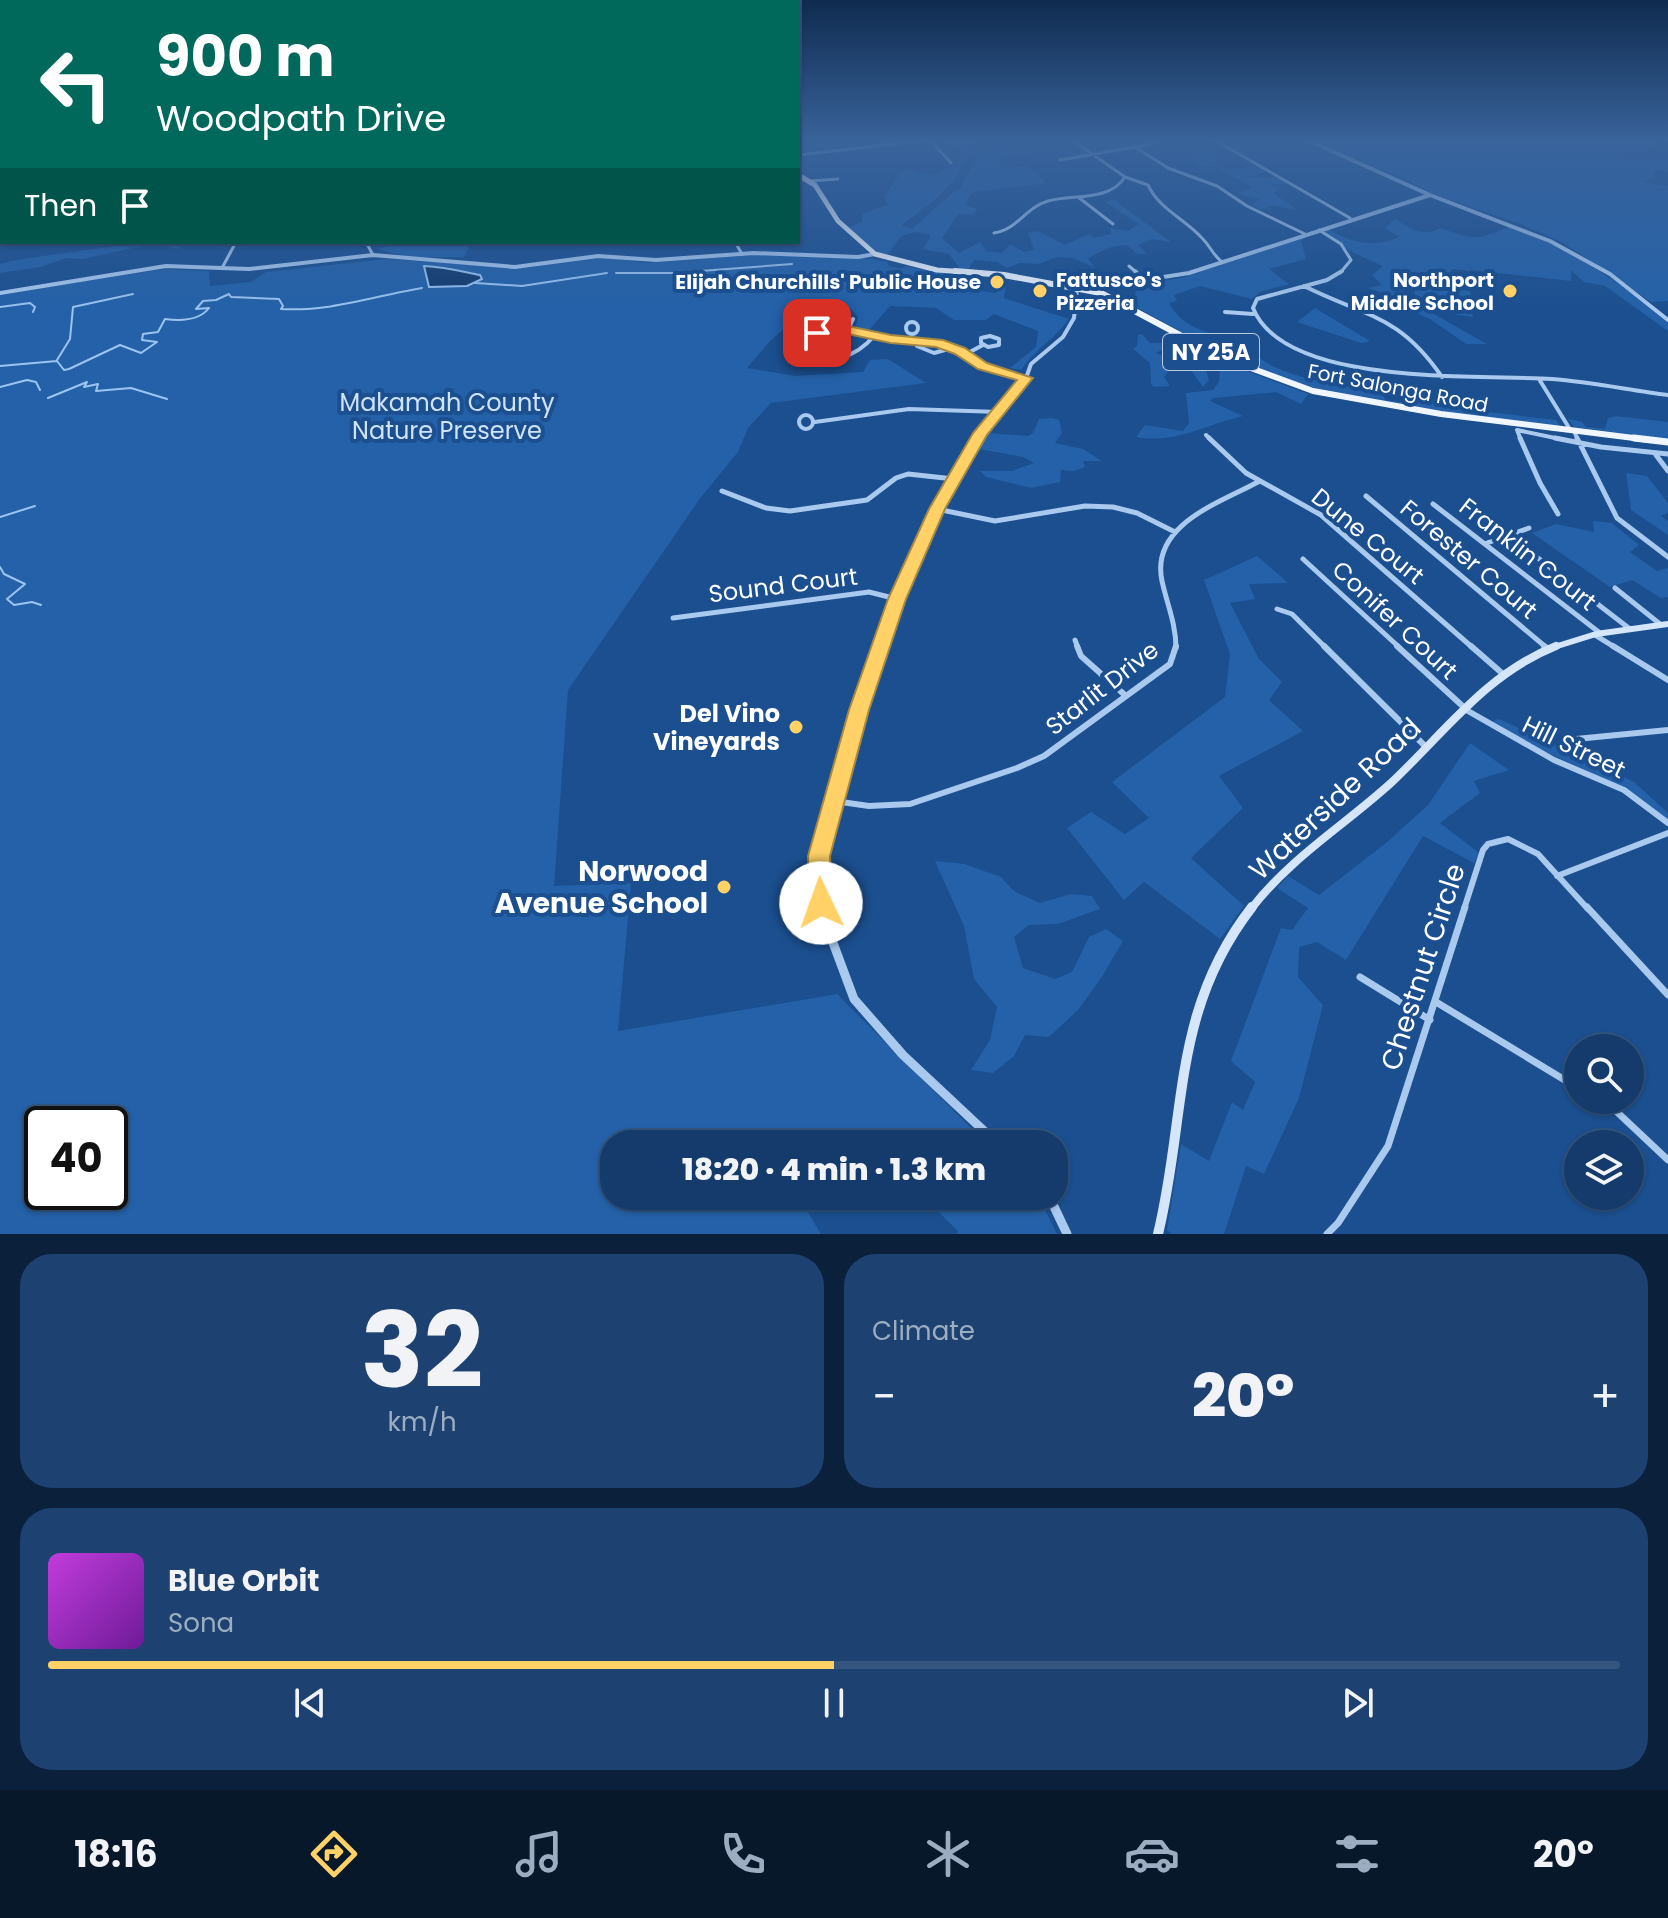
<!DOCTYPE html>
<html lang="en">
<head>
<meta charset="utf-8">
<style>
  body { margin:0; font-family:Poppins,sans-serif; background:#1d4271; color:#f1f3f6; height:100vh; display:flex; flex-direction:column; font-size:30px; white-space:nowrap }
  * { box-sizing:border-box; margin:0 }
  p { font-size:26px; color:#9dadc1 }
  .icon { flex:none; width:44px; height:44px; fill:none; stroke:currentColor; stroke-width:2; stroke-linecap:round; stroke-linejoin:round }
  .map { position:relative; height:1234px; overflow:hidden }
  .drawer { display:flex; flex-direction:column; gap:20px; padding:20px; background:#0b203b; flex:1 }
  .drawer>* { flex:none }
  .guide { position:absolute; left:0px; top:0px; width:800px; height:244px; box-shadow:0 2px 6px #0004,0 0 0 2px #33557e; background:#00695c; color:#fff; overflow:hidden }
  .controls { position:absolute; left:1564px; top:1034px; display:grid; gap:16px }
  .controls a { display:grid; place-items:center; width:80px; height:80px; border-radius:50%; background:#143b6b; box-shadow:0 2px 6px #0004,0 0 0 2px #33557e; font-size:40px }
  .speed { position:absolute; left:24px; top:1106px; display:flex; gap:16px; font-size:40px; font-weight:700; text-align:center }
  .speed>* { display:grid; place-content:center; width:104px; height:104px; border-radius:50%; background:#143b6b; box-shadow:0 2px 6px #0004,0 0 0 2px #33557e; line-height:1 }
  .speed .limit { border:4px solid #111; border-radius:12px; background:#fff; color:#111 }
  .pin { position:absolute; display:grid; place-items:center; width:68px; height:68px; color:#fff; margin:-34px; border-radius:16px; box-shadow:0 4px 12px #0006 }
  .me { position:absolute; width:88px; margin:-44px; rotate:357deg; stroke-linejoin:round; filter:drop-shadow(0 0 6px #0008) }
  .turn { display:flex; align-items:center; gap:28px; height:168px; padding:0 24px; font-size:36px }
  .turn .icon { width:104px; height:104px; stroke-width:2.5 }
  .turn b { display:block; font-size:56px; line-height:68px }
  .then { display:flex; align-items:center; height:76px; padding:0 24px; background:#0003; gap:16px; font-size:30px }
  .big { font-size:60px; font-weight:800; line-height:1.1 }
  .drawer .tile { flex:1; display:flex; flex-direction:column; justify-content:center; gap:12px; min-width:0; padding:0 28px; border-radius:32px; background:#1d4271 }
  .drawer .dial { align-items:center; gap:0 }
  .dial b { font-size:104px; line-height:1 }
  .song { display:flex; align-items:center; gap:24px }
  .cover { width:96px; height:96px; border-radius:12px; background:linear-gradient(135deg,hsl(290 70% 55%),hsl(280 70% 35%)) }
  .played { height:8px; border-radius:4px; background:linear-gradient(90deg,#ffd166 50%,#33557e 50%) }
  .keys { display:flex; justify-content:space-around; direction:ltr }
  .heat { display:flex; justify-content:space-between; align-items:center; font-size:44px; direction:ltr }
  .drawer .tiles { flex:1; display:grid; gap:20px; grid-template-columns:1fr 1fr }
  .tile:last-child { grid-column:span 2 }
  .trip { position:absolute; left:600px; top:1130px; width:468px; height:80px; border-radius:32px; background:#143b6b; box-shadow:0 2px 6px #0004,0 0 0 2px #33557e; font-weight:800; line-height:80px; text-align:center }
  .menu { display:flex; height:128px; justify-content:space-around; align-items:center; background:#08182b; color:#9dadc1 }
  .menu .icon { width:56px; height:56px }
  .menu .on { color:#ffd166 }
  .menu b { font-size:36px; color:#f1f3f6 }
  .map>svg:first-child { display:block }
  .green { fill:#2461a8; fill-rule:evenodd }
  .water { fill:#123a6d; stroke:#9cc4f0; stroke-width:2 }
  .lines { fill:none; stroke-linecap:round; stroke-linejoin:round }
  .stream { stroke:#9cc4f0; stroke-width:2 }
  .minor-far4 { stroke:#a9c9ee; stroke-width:3 }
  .minor-far3 { stroke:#a9c9ee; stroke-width:4 }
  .minor-far2 { stroke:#a9c9ee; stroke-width:5 }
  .minor-far1 { stroke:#a9c9ee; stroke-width:6 }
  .minor { stroke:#a9c9ee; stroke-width:7 }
  .tertiary-far3 { stroke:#a9c9ee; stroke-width:4 }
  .tertiary-far2 { stroke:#a9c9ee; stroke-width:6 }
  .tertiary-far1 { stroke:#a9c9ee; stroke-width:7 }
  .tertiary { stroke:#a9c9ee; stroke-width:9 }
  .secondary-far2 { stroke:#d6e6fa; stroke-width:6 }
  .secondary-far1 { stroke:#d6e6fa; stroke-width:8 }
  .secondary { stroke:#d6e6fa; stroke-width:10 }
  .primary-far2 { stroke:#f0f6ff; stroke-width:5 }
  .primary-far1 { stroke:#f0f6ff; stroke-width:6 }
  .primary { stroke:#f0f6ff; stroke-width:7 }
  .route { fill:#ffd166; stroke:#a68842; stroke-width:2 }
  .poi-dot { fill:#ffd166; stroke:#1b4f8f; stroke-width:3 }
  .labels { text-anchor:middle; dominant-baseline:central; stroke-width:8; stroke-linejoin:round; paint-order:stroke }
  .far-poi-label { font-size:20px; font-weight:bold; fill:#fff; stroke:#1b4f8f; text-anchor:end }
  .far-street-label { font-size:20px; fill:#fff; stroke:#1b4f8f }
  .shield { fill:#1b4f8f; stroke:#bbcadd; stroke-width:2 }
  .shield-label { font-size:22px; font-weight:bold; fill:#fff }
  .park-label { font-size:24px; fill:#cfe3fa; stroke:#1b4f8f }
  .street-label { font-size:24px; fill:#fff; stroke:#1b4f8f }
  .poi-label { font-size:24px; font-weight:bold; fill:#fff; stroke:#1b4f8f; text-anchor:end }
  .near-street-label { font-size:28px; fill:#fff; stroke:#1b4f8f }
  .near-poi-label { font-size:28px; font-weight:bold; fill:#fff; stroke:#1b4f8f; text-anchor:end }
</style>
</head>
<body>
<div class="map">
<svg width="1668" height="1234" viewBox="0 0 1668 1234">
  <rect width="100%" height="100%" fill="#1b4f8f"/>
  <path class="green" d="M943,139H978L954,180L937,198L902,225L912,229L951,194L960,189L981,149H1022L1028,153L1000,158V168L1027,166L1046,183L973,192L965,204L977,209L973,215L959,213L942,238L959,253L980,242L987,251L1002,253L1010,244L1024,252L1034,250L1028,233L1038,231L1065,245L1089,234L1094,238L1111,234V228L1128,231L1139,224L1105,202L1114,200L1171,242L1152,239L1138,245L1147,254H1137L1127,245L1111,247L1088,258L1095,268L1073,258L1056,257L1039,264L1020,263L1007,268L997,262L974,260L968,270H961L949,254L923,249L931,235L915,232L901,236L887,256L869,248L848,228L862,222V214L888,205L884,197L902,171L912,170L933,176L945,168L956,166L964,152L961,147L942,143Z
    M1307,139H1665L1643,151H1616L1627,157L1639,159L1641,155L1668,160V172L1655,169L1653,176L1644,182L1668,186V301L1651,302L1564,243L1523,225L1431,193L1402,178Z
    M1207,151L1220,155L1212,164L1227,169L1262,166L1267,171L1249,177L1277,178L1289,184H1271L1278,190L1273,193L1297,210L1272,205L1261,210L1252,205L1260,199L1238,194L1252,187L1215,167L1196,165L1192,161L1193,154Z
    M1395,219C1410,228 1422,238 1440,228C1477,241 1476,240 1511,226C1570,250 1621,281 1668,323V331L1605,286L1584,282L1571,270V281L1472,270L1469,265L1471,271L1452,269L1444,281H1417L1470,291L1473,317C1450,314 1433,310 1415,295L1413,281L1404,297L1487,344H1466L1430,319L1405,308L1392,296L1368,288L1382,285L1372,275L1383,266L1350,251L1322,229L1326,228C1350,242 1372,249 1399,237L1385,228Z
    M1308,235L1301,241L1306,259L1269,269L1289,284L1260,292L1252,299L1200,286L1174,295L1177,301L1169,303C1184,331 1211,331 1236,343C1247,349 1257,356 1267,363C1295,379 1350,388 1382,391L1385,400L1411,403V396L1443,400L1448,407L1556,420L1560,426C1479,419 1392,412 1313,388C1248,369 1190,337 1131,304L1139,284L1182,278Z
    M144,242H193L177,249L156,243L82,259L67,258L40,267L0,273V264L16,260Z
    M405,242H471L464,257H409L377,249Z
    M779,253L872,259L887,262L889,266L901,269L906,266L941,273L983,277L982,291L995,293L1006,286L1004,298L1069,319C1055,339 1034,350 1021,370L1010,368L1036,347L1038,331L994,314L986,320H954L936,308L890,306L869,330L855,329L858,317L850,308L804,311L769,342L747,368L796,376L863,372L870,360L888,359L926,383L771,403L748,428L738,452L701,497L568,690L554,886L631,883L618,1031L837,994L987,1144H614V1196H801L799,1198L821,1234H0V294L164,269L209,271L210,286L251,282L266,272L386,259L527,268L583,259L610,258L647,263ZM42,1124H110V1192H42Z
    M1315,308L1370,341L1361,343L1297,322Z
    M1142,334L1150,343H1181L1193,349L1185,353L1166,348L1156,353L1206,371L1209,380L1203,387L1191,370L1171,368L1164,377L1170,386L1154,387L1151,384L1150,363L1133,349L1137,346L1138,335Z
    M1220,364L1236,367L1308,394L1301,404L1276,392L1213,398L1210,401L1243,416C1204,425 1178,444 1136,437L1145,425L1183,431L1189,423L1186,393L1213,390L1219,382Z
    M1616,416L1668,422V439L1574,427L1568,419L1582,422L1586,427L1605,429L1608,418Z
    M1052,418L1059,420L1062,433L1055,443L1083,449L1102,461H1083L1085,467L1074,471L1061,470L1060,482L1031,488L986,477L980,471H1012L1034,463L1023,457L979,449L988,433L1028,436L1033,433L1039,419Z
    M1626,473L1647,476L1668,503V513L1661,516L1668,521V535L1631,510Z
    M1593,521L1612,523L1639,545L1630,552L1657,571L1668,568V597L1661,598L1632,580L1610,587L1532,533L1556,524L1594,532Z
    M1257,556L1288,583L1249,584L1255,599L1230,603L1259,659L1282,682L1269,700L1303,731L1219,776L1243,808L1191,858L1244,906L1220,939L1144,882L1124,900L1067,828L1091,812L1125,834L1149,818L1112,782L1225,697L1230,654L1204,580Z
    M1499,719L1634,782L1668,813V821L1625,788L1537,748L1492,721Z
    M1470,743L1509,770L1474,781L1480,793L1440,823L1479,853L1474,863L1423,836L1346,960L1317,942L1299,947L1298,977L1323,1005L1299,1098L1264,1174L1246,1166L1224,1234H1172L1167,1230L1181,1144L1209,1161L1232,1102L1243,1110L1255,1082L1231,1061L1281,928L1292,930L1308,908L1277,888L1288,876L1319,895L1386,843L1428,805Z
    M935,861L964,864L1001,877L1014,891L1040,903L1071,894L1092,896L1100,909L1058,924L1029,925L1014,937L1023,968L1055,979L1072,972L1089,937L1106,929L1123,941L1103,975L1079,1009L1049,1037L1025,1035L1014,1056L993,1073L971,1070L990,1040L997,1007L974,979L964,926Z
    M922,1196H1038L1057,1234H957L958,1231Z"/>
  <path class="water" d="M424,266C445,267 460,271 480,275L482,279L467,286L429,287Z"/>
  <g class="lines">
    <path class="stream" d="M616,273H674L792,264
      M475,283L522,286L607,273
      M0,307L30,303L35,307L33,312
      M57,360L70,339L73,307L133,294
      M0,366L57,361L64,370L69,369L120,345L141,353L157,342L142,340L143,334L158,332L165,319C180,321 199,321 209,308L196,309L203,301L216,300L229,294L231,297L279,299L283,306L281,309C330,312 374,296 422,288
      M0,387L27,380L36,382L40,390
      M48,398L87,382L84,387L98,384L96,391L131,388L167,399
      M0,517L35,506
      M0,567L4,574L25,584L7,599L14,605L32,602L41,605"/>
    <path class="minor-far4" d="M929,139L951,163
      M1071,139L1125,177L1148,185C1160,210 1184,218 1202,238C1210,246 1213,255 1222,262
      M1213,139L1350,218
      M1135,147L1168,168L1217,186L1247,206L1305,234
      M798,155L929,140
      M1060,160L1147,145L1162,139
      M810,181L838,179
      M1078,197L1113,224
      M1319,230L1341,244L1351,260L1340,273
      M994,233C1017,230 1026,207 1048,201C1073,194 1109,202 1125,177
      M366,242L373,255
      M735,242L742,254
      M0,243L68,242
      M1129,266L1137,273
      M222,268L236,242"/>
    <path class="minor-far3" d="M1135,271L1144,280
      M1342,271L1327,280L1257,299L1253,308C1285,388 1481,374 1552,379C1591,382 1629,390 1668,395
      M1304,286C1366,317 1399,314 1442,377
      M1225,312L1253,314
      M906 328a6 6 0 1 1 12 0a6 6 0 1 1-12 0Z
      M848,330L853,319
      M874,336C857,356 827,369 805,350V343L817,333L836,329L898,340L931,342L960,351L983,366L1026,378
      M990,336L999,339V345L988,347L981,343V338Z
      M917,341V346L934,353L952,348
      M966,354L983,345
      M1539,379L1571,431
      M799 422a7 7 0 1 1 14 0a7 7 0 1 1-14 0Z
      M815,422L909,409L999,412
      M1517,430L1565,440
      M1517,430L1521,440
      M1574,431L1578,440
      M1206,435L1211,440"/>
    <path class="minor-far2" d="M1209,438L1246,473L1321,515L1473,648
      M1520,438L1540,483L1558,514
      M1555,438L1601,447L1668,454
      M1577,438L1617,518L1668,557
      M1656,455L1668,471
      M722,491L766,508L790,511L867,500L896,478L908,474L954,479
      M1366,496L1547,648
      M1433,504L1600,633
      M937,509L995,521L1085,506L1113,507L1137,513L1175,532
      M1508,535L1630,629
      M1487,543L1529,528
      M1303,559L1400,648
      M1615,588L1660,624
      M1277,609L1292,614L1326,648
      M673,618L869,592L897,599
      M1595,635L1616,648
      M1075,640L1078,648
      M1176,648C1176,624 1167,604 1162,581C1150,525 1219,503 1258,482"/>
    <path class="minor-far1" d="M1077,646L1081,656L1126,696
      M1324,646L1426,747
      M1397,646L1468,711L1554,760L1624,790L1668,823
      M1471,646L1503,674
      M1544,646L1548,649
      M1613,646L1668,680
      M1566,740L1668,730
      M834,801L869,806L910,804L1017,768L1044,756L1170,664L1176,646
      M1557,876L1668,833
      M1464,909L1483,850L1488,844L1508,839L1538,854L1588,909"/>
    <path class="minor" d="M1587,907L1668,995
      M1360,977L1430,1020
      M1436,1002L1578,1088
      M1597,1100L1617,1112L1668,1160
      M1327,1234L1338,1223L1388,1146L1465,907"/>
    <path class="tertiary-far3" d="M1305,139L1430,195L1550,241L1610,274L1668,320
      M1087,289L1189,273L1430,195
      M0,293L166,266L249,269L373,255L515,267L598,256L656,260L754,253L858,257L875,254
      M976,440L1024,384L1031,364L1063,337L1074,318L1077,288"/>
    <path class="tertiary-far2" d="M881,648L917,550L977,438"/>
    <path class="tertiary-far1" d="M823,909L819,856L881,646"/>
    <path class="tertiary" d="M822,907L823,916L854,999L903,1055L998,1144
      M1049,1196L1067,1234"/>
    <path class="secondary-far2" d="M1551,648L1596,634L1668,624"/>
    <path class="secondary-far1" d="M1251,909C1291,857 1345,825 1392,782C1445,732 1486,674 1556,646"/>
    <path class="secondary" d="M1158,1234C1187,1115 1171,1011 1252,907"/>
    <path class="primary-far2" d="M798,175L815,185L838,221L875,254L937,270L982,273"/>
    <path class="primary-far1" d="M955,271L1004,275L1101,293L1221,357L1313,391L1441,414L1650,440"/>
    <path class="primary" d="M1634,438L1668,442"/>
  </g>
  <linearGradient id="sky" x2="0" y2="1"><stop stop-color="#0f2b4f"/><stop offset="0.45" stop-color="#39639b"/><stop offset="1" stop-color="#39639b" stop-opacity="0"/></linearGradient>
  <rect width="1668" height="312" fill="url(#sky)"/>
  <path class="route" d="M843,325L891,335L943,340L965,348L987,363L1033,378L987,435L945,509L906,599L869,710L830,856L833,903L829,911L821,914L813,911L810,903L808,856L849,710L888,599L929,509L973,433L1017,380L978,369L955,354L936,347L891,343L843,333L817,337L811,333Z"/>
  <g class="poi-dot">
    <circle cx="997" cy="282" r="8"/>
    <circle cx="1040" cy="291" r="8"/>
    <circle cx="1510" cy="291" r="8"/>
    <circle cx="796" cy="727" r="8"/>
    <circle cx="724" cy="887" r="8"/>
  </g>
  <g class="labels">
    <g class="far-poi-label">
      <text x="1056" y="280" text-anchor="start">Fattusco's<tspan x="1056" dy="23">Pizzeria</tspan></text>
      <text x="1494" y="280">Northport<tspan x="1494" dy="23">Middle School</tspan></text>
      <text x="981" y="282">Elijah Churchills' Public House</text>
    </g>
    <g class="far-street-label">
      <text transform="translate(1398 388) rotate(11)">Fort Salonga Road</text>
    </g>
    <rect class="shield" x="1163" y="334" width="96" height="36" rx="6"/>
    <g class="shield-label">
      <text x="1211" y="352">NY 25A</text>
    </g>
    <g class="park-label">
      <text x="447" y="402">Makamah County<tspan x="447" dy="28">Nature Preserve</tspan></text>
    </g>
    <g class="street-label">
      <text transform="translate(1368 536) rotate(39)">Dune Court</text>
      <text transform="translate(1528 554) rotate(38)">Franklin Court</text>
      <text transform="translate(1469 559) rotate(40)">Forester Court</text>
      <text transform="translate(783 585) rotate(-7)">Sound Court</text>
      <text transform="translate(1395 620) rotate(43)">Conifer Court</text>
      <text transform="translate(1102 688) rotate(-38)">Starlit Drive</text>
      <text transform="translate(1574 747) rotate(26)">Hill Street</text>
    </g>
    <g class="poi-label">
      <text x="780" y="713">Del Vino<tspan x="780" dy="28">Vineyards</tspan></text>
    </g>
    <g class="near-street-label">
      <text transform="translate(1335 799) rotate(-43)">Waterside Road</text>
      <text transform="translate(1423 967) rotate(-72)">Chestnut Circle</text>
    </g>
    <g class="near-poi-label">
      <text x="708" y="871">Norwood<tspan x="708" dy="32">Avenue School</tspan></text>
    </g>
  </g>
</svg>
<div class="controls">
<a><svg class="icon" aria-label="search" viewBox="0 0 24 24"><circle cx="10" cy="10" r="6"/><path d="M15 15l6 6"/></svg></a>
<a><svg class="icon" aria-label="layers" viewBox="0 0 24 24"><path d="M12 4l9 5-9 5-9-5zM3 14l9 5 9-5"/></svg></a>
</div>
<div class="speed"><div class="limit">40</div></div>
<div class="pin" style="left:817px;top:333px;background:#d93025"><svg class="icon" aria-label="arrive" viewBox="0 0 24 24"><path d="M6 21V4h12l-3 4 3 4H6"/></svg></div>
<svg class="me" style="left:821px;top:903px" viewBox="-20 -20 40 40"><circle r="19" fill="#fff"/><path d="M0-13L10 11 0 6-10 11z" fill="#ffd166"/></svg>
<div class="trip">18:20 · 4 min · 1.3 km</div>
<div class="guide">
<div class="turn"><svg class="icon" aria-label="left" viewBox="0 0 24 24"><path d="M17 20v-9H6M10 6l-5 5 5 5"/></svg><div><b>900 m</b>Woodpath Drive</div></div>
<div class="then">Then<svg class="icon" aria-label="arrive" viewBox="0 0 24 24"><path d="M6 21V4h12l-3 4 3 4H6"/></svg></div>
</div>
</div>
<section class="drawer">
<div class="tiles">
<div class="tile dial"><b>32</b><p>km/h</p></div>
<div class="tile"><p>Climate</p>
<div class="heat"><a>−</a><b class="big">20°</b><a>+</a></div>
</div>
<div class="tile">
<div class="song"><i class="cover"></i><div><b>Blue Orbit</b><p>Sona</p></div></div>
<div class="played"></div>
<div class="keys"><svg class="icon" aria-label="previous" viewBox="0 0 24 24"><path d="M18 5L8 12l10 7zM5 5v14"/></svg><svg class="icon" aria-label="pause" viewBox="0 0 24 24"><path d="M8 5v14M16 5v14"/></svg><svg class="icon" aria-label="next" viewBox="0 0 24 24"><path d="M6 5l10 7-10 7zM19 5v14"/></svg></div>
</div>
</div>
</section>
<nav class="menu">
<b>18:16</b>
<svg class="icon on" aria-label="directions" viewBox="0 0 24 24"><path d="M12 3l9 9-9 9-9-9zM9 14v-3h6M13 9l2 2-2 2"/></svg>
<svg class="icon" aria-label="music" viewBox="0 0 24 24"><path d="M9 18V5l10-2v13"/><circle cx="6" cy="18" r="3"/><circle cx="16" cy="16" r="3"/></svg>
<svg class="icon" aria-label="phone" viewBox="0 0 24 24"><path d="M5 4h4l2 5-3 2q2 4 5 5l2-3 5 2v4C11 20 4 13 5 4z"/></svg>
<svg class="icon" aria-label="climate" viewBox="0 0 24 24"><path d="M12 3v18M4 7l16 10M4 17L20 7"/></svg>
<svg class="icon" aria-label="car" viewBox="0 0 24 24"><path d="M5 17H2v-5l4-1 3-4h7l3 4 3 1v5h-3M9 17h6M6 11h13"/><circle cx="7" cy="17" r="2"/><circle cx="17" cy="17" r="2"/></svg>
<svg class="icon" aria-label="filters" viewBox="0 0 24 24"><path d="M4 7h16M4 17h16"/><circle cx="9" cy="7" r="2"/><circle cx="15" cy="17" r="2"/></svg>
<b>20°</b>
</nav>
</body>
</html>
